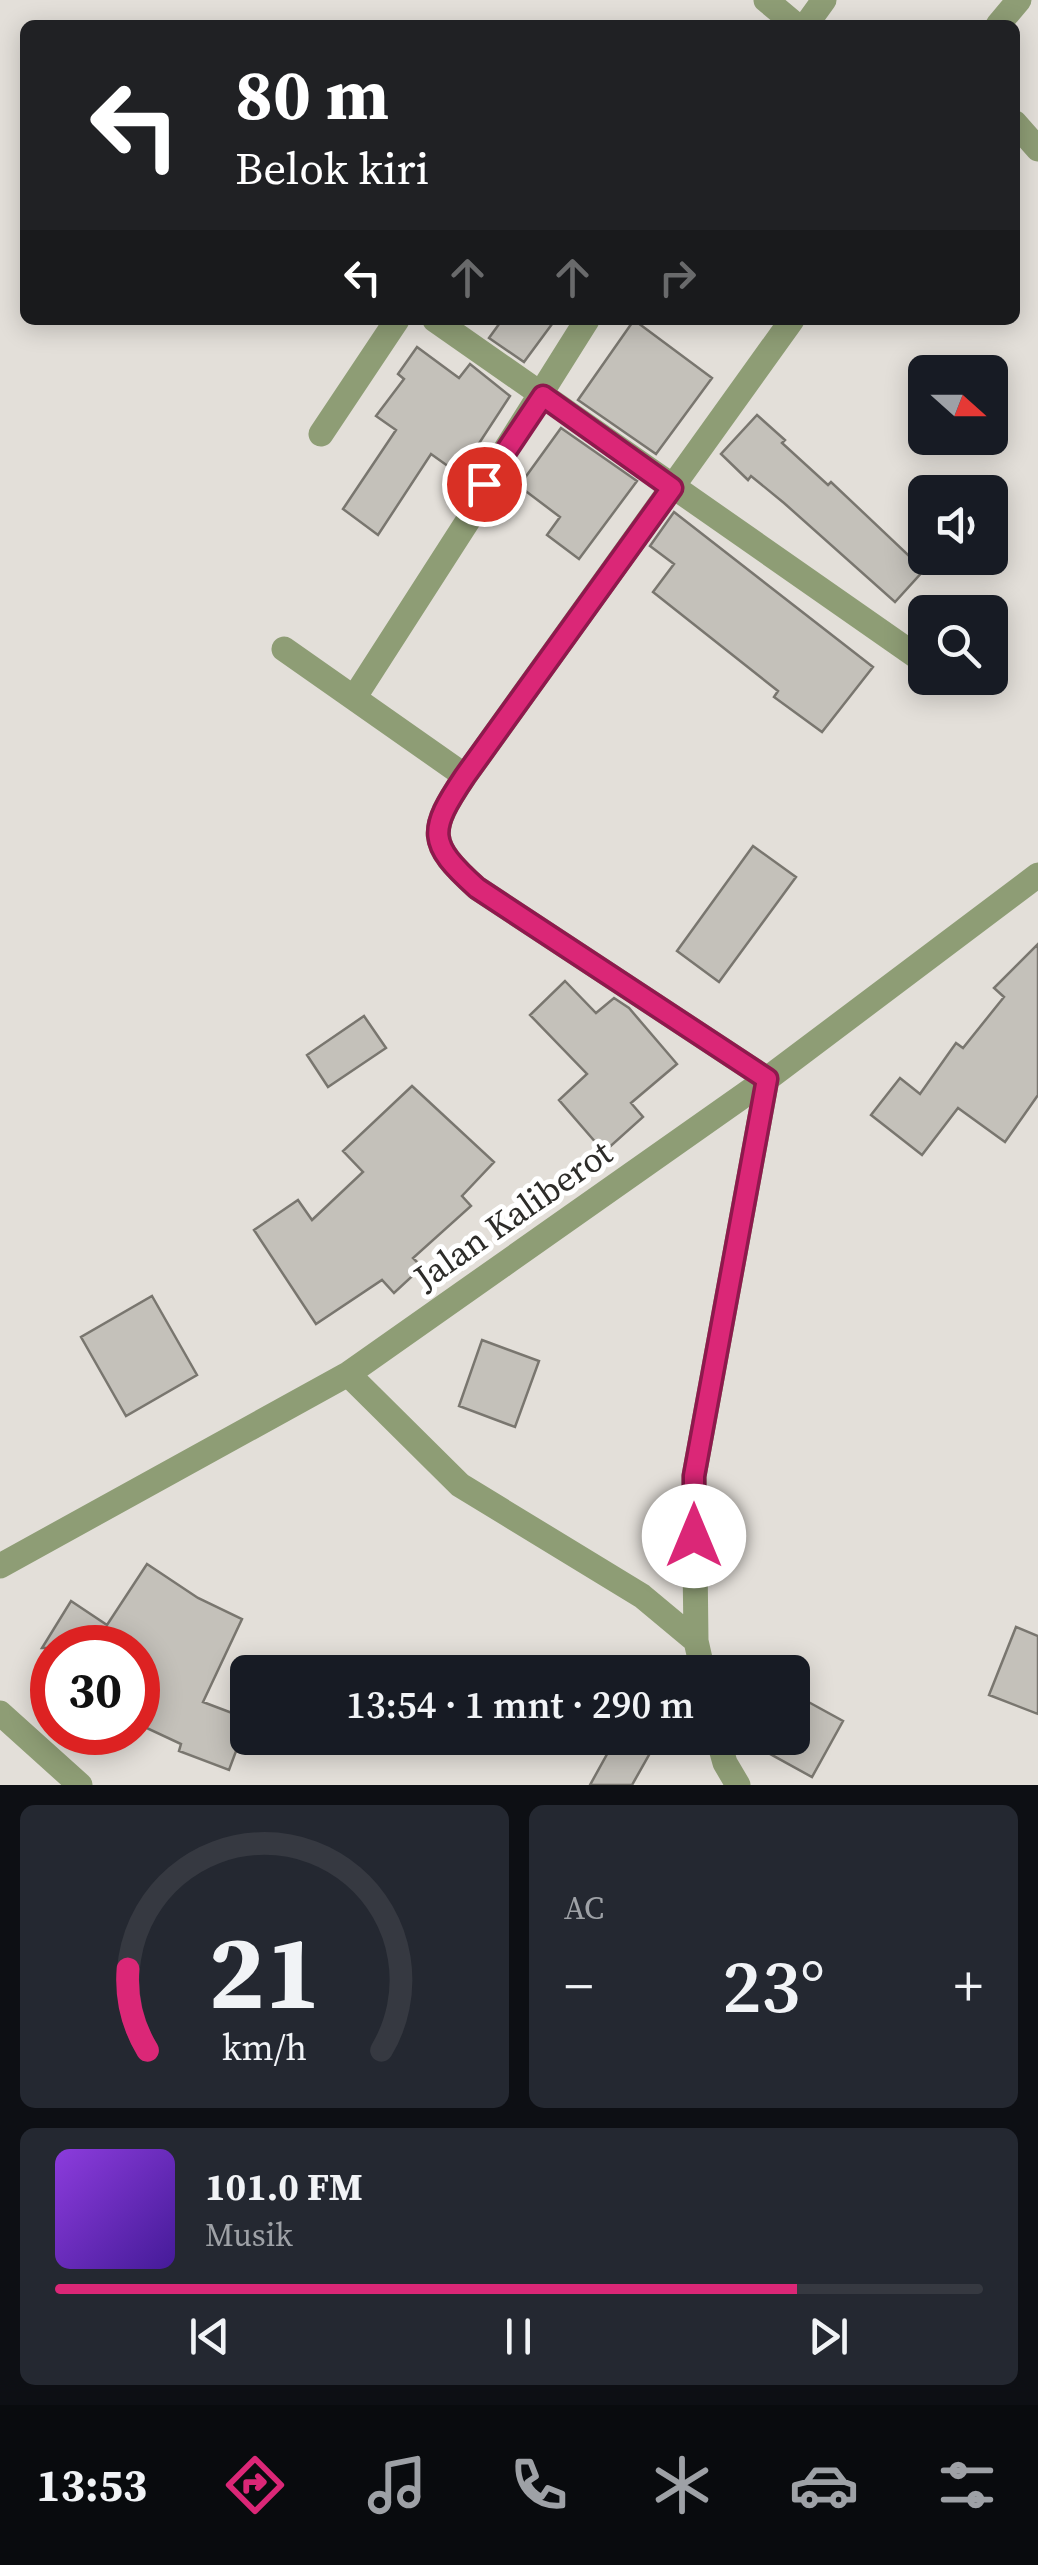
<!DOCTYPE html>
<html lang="id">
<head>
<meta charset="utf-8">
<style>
  body { margin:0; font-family:"Source Serif 4",serif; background:#242831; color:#f1f3f6; height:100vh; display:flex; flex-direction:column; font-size:38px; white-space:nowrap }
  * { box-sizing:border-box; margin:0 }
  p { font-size:32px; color:#9ea1a6 }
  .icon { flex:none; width:55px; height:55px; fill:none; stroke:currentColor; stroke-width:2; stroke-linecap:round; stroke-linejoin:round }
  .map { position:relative; height:1785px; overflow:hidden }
  .drawer { display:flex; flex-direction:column; gap:20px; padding:20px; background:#0d0f14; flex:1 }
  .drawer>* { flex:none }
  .top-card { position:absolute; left:20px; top:20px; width:1000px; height:305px; border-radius:15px; box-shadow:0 5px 25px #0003; background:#202124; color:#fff; overflow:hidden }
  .needle { width:65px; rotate:111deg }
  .tools { position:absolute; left:908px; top:355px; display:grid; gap:20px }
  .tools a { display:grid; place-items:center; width:100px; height:100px; border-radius:15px; background:#171b24; box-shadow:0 5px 25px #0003; font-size:50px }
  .speed { position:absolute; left:30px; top:1625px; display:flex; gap:20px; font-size:50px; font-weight:700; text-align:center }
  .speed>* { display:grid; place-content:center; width:130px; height:130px; border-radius:50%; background:#171b24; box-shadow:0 5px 25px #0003; line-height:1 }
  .speed .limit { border:15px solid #d22; background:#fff; color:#111 }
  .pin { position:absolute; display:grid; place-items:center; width:85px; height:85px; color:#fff; margin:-42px; border:5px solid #fff; border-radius:50%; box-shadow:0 2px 10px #0007 }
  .me { position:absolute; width:110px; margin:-55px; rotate:0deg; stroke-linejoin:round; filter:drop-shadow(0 0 8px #0008) }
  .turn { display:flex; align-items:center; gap:35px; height:210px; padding:0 50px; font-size:45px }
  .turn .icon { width:130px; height:130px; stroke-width:2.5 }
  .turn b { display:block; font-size:70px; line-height:85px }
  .lanes { display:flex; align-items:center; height:95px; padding:0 50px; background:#0003; justify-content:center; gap:50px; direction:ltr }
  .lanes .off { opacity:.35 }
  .big { font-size:75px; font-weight:600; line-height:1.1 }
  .drawer .tile { flex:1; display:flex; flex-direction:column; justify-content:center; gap:15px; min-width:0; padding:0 35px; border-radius:15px; background:#242831 }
  .drawer .dial { align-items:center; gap:0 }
  .dial svg { height:260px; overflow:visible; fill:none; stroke:#363941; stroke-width:7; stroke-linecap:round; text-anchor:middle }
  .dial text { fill:#f1f3f6; stroke:none }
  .song { display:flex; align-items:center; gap:30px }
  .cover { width:120px; height:120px; border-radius:15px; background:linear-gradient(135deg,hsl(270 70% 55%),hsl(260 70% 35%)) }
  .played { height:10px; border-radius:5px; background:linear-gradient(90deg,#db2777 80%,#363941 80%) }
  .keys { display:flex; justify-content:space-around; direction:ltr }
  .heat { display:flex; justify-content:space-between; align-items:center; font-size:55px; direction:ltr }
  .drawer .tiles { flex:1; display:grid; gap:20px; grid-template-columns:1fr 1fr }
  .tile:last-child { grid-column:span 2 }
  .trip { position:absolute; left:230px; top:1655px; width:580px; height:100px; border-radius:15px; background:#171b24; box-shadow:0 5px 25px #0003; font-weight:600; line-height:100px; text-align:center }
  .tab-bar { display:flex; height:160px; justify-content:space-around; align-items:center; background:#090b0e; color:#9ea1a6 }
  .tab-bar .icon { width:70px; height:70px }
  .tab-bar .current { color:#db2777 }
  .tab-bar b { font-size:45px; color:#f1f3f6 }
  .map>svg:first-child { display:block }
  .building { fill:#c4c1ba; stroke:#79766f; stroke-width:2.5 }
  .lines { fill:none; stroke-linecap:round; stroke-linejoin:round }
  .street { stroke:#8e9d75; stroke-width:25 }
  .route-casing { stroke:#8e194d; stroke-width:25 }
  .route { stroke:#db2777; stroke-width:18 }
  .labels { text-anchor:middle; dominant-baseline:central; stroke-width:10; stroke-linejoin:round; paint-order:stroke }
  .street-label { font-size:35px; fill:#2d2c29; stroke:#fff }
</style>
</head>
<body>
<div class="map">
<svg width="1038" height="1785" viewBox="0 0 1038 1785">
  <rect width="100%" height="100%" fill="#e3dfd9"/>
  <path class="building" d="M502,320H555L524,362L489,338Z
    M634,320L712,378L656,454L578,400Z
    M417,347L459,378L470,364L510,396L459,474L431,454L378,535L343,509L396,430L376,416L404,379L398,374Z
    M757,415L785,440L782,443L828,485L831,482L924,570L895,602L784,503L751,476L748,480L721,454Z
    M561,428L637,481L579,559L547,535L560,517L519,486Z
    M674,512L873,667L822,732L774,697L778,691L653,592L674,564L650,546Z
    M753,846L796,877L719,982L677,951Z
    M1038,944V1095L1005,1142L958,1108L922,1155L871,1115L900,1078L920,1094L956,1043L963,1048L1004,997L994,988Z
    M565,981L596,1013L614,998L629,1008L677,1064L631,1103L643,1117L604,1152L559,1100L587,1074L530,1015Z
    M364,1016L386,1048L328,1087L307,1055Z
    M412,1086L494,1162L462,1196L471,1206L413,1258L422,1267L394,1293L382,1280L316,1324L254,1230L298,1200L312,1220L363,1172L343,1151Z
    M152,1296L197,1375L126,1416L81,1337Z
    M482,1340L539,1361L515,1427L459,1406Z
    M147,1564L198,1598L242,1619L203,1702L248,1719L229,1770L179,1751L181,1744L138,1724V1648H42L71,1601L107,1625Z
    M1016,1627L1038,1636V1714L989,1695Z
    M792,1693L843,1721L812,1777L741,1738H792Z
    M616,1738H637L654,1746L632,1785H590Z"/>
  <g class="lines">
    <path class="street" d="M766,0L796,25
      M806,25L824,0
      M998,25L1019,0
      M1015,123L1038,149
      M435,320L916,656
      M321,434L397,320
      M484,484L587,320
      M284,649L465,776
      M354,698L469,519
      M348,1374L460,1485L642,1596L696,1641
      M0,1566L348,1374L767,1079L1038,875
      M703,1672L696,1641L694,1476L767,1079L477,888C427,843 428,831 465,776L792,320
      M0,1713L80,1785
      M718,1738L725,1763L738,1785"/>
  </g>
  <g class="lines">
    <defs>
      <path id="route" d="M484,484L543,396L672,488L465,776C428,831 427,843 477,888L767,1079L694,1476V1536"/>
    </defs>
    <use href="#route" class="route-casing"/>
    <use href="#route" class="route"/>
  </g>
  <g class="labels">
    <g class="street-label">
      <text transform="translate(513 1215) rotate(-35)">Jalan Kaliberot</text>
    </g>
  </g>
</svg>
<div class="tools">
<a><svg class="needle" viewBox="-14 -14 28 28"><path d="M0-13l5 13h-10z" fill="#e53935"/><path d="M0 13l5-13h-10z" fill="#9ea1a6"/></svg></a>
<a><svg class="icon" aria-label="sound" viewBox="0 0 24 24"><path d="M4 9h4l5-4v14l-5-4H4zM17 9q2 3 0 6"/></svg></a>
<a><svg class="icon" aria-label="search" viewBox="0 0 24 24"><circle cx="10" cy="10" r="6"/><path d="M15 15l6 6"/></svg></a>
</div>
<div class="speed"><div class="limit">30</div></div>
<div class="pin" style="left:484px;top:484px;background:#d93025"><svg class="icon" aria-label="arrive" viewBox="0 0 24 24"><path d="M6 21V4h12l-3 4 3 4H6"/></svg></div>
<svg class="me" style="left:694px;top:1536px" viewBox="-20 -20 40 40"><circle r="19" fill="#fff"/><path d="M0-13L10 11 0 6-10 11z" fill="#db2777"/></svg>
<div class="trip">13:54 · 1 mnt · 290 m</div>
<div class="top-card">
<div class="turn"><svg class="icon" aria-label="left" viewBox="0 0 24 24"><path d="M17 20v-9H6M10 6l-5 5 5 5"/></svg><div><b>80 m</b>Belok kiri</div></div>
<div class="lanes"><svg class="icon" aria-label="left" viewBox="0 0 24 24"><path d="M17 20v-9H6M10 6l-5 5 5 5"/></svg><svg class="icon off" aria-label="ahead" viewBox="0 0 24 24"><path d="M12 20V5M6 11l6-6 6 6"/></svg><svg class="icon off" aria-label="ahead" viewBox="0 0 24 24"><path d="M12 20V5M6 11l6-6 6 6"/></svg><svg class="icon off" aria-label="right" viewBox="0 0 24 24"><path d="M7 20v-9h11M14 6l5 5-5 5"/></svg></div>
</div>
</div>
<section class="drawer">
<div class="tiles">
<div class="tile dial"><svg viewBox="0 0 100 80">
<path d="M14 69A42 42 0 1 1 86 69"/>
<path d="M14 69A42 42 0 0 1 8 44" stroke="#db2777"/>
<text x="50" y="56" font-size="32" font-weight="700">21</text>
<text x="50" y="72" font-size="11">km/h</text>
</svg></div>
<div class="tile"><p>AC</p>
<div class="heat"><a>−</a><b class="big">23°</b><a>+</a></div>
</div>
<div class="tile">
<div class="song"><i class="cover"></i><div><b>101.0 FM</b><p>Musik</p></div></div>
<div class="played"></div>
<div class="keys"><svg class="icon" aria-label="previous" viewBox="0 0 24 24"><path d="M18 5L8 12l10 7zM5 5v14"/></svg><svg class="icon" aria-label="pause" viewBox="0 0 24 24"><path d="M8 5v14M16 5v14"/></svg><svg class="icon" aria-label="next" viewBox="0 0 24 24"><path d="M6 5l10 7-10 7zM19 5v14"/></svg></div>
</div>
</div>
</section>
<nav class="tab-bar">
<b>13:53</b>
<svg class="icon current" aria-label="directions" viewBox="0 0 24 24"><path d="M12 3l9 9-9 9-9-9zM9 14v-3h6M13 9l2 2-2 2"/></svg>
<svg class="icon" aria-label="music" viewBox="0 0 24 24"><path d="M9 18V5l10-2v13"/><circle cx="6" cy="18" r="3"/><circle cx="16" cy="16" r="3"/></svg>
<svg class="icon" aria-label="phone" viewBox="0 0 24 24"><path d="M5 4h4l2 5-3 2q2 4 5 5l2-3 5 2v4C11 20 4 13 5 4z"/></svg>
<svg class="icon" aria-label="climate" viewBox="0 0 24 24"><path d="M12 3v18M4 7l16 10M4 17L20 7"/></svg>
<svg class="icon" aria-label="car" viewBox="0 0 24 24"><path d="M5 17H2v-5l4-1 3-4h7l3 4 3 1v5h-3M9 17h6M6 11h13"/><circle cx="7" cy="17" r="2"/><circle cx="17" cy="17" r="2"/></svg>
<svg class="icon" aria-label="filters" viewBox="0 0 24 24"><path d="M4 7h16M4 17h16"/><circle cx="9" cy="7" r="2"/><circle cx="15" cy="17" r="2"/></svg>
</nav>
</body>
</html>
